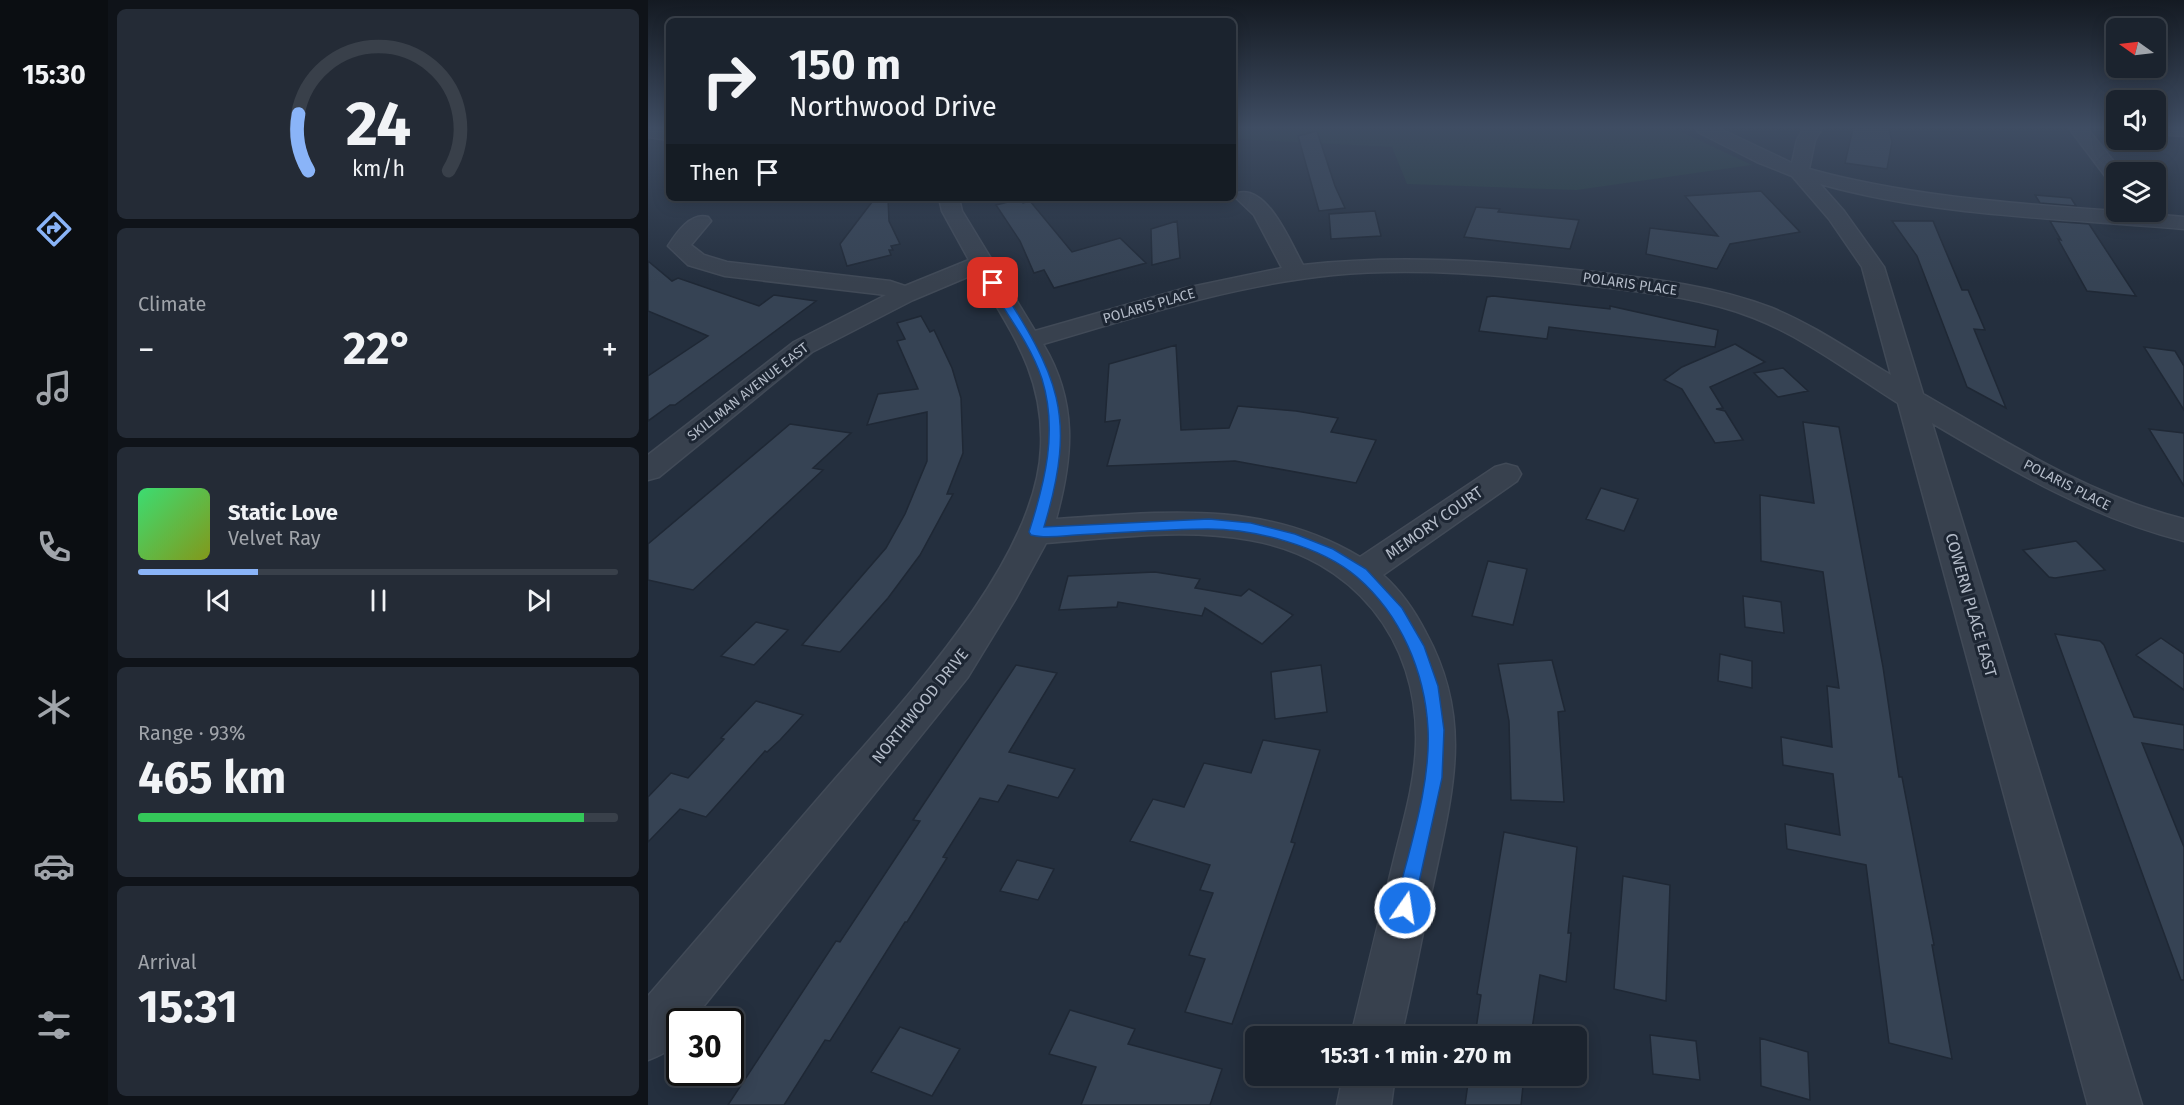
<!DOCTYPE html>
<html lang="en">
<head>
<meta charset="utf-8">
<style>
  body { margin:0; font-family:"Fira Sans",sans-serif; background:#242b36; color:#f1f3f6; height:100vh; display:flex; flex-direction:column; font-size:22px; white-space:nowrap }
  * { box-sizing:border-box; margin:0 }
  p { font-size:20px; color:#a0a4aa }
  .icon { flex:none; width:33px; height:33px; fill:none; stroke:currentColor; stroke-width:2; stroke-linecap:round; stroke-linejoin:round }
  .map { position:relative; flex:1; overflow:hidden }
  .drawer { display:flex; flex-direction:column; gap:9px; padding:9px; background:#0f1319; width:540px }
  .drawer>* { flex:none }
  .hud { position:absolute; left:18px; top:18px; width:570px; height:183px; border-radius:9px; box-shadow:0 3px 15px #0003,0 0 0 2px #39404a; background:#1b232e; color:#f1f3f6; overflow:hidden }
  .needle { width:39px; rotate:284deg }
  .fabs { position:absolute; left:1458px; top:18px; display:grid; gap:12px }
  .fabs a { display:grid; place-items:center; width:60px; height:60px; border-radius:9px; background:#1b232e; box-shadow:0 3px 15px #0003,0 0 0 2px #39404a; font-size:30px }
  .speed { position:absolute; left:18px; top:1008px; display:flex; gap:12px; font-size:30px; font-weight:700; text-align:center }
  .speed>* { display:grid; place-content:center; width:78px; height:78px; border-radius:50%; background:#1b232e; box-shadow:0 3px 15px #0003,0 0 0 2px #39404a; line-height:1 }
  .speed .limit { border:3px solid #111; border-radius:9px; background:#fff; color:#111 }
  .pin { position:absolute; display:grid; place-items:center; width:51px; height:51px; color:#fff; margin:-26px; border-radius:12px; box-shadow:0 3px 9px #0006 }
  .me { position:absolute; width:66px; margin:-33px; rotate:13deg; stroke-linejoin:round; filter:drop-shadow(0 0 4px #0008) }
  .turn { display:flex; align-items:center; gap:21px; height:126px; padding:0 24px; font-size:27px }
  .turn .icon { width:78px; height:78px; stroke-width:2.5 }
  .turn b { display:block; font-size:42px; line-height:51px }
  .then { display:flex; align-items:center; height:57px; padding:0 24px; background:#0003; gap:12px; font-size:22px }
  .big { font-size:45px; font-weight:700; line-height:1.1 }
  .drawer .card { flex:1; display:flex; flex-direction:column; justify-content:center; gap:9px; min-width:0; padding:0 21px; border-radius:9px; background:#242b36 }
  .drawer .dial { align-items:center; gap:0 }
  .dial svg { height:156px; overflow:visible; fill:none; stroke:#39404a; stroke-width:7; stroke-linecap:round; text-anchor:middle }
  .dial text { fill:#f1f3f6; stroke:none }
  .song { display:flex; align-items:center; gap:18px }
  .cover { width:72px; height:72px; border-radius:9px; background:linear-gradient(135deg,hsl(140 70% 55%),hsl(70 70% 35%)) }
  .played { height:6px; border-radius:3px; background:linear-gradient(90deg,#8ab4f8 25%,#39404a 25%) }
  .keys { display:flex; justify-content:space-around; direction:ltr }
  .heat { display:flex; justify-content:space-between; align-items:center; font-size:33px; direction:ltr }
  .charge { height:9px; border-radius:4px; background:linear-gradient(90deg,#34c759 93%,#39404a 0) }
  .trip { position:absolute; left:597px; top:1026px; width:342px; height:60px; border-radius:9px; background:#1b232e; box-shadow:0 3px 15px #0003,0 0 0 2px #39404a; font-weight:700; line-height:60px; text-align:center }
  main { display:flex; flex:1; min-height:0 }
  .tab-bar { display:flex; flex-direction:column; width:108px; justify-content:space-around; align-items:center; background:#0b0e12; color:#a0a4aa }
  .tab-bar .icon { width:42px; height:42px }
  .tab-bar .selected { color:#8ab4f8 }
  .tab-bar b { font-size:27px; color:#f1f3f6 }
  .map>svg:first-child { display:block }
  .green { fill:#263c3f }
  .building { fill:#364354; stroke:#1f2835; stroke-width:1.5 }
  .lines { fill:none; stroke-linecap:round; stroke-linejoin:round }
  .minor-casing { stroke:#414a57; stroke-width:3 }
  .minor { fill:#38414e; fill-rule:evenodd }
  .route { fill:#1a73e8; stroke:#114b97; stroke-width:1.5 }
  .labels { text-anchor:middle; dominant-baseline:central; stroke-width:6; stroke-linejoin:round; paint-order:stroke }
  .far-street-label { font-size:14px; fill:#b4bcc9; stroke:#1d2633 }
  .street-label { font-size:16px; fill:#b4bcc9; stroke:#1d2633 }
</style>
</head>
<body>
<main>
<nav class="tab-bar">
<b>15:30</b>
<svg class="icon selected" aria-label="directions" viewBox="0 0 24 24"><path d="M12 3l9 9-9 9-9-9zM9 14v-3h6M13 9l2 2-2 2"/></svg>
<svg class="icon" aria-label="music" viewBox="0 0 24 24"><path d="M9 18V5l10-2v13"/><circle cx="6" cy="18" r="3"/><circle cx="16" cy="16" r="3"/></svg>
<svg class="icon" aria-label="phone" viewBox="0 0 24 24"><path d="M5 4h4l2 5-3 2q2 4 5 5l2-3 5 2v4C11 20 4 13 5 4z"/></svg>
<svg class="icon" aria-label="climate" viewBox="0 0 24 24"><path d="M12 3v18M4 7l16 10M4 17L20 7"/></svg>
<svg class="icon" aria-label="car" viewBox="0 0 24 24"><path d="M5 17H2v-5l4-1 3-4h7l3 4 3 1v5h-3M9 17h6M6 11h13"/><circle cx="7" cy="17" r="2"/><circle cx="17" cy="17" r="2"/></svg>
<svg class="icon" aria-label="filters" viewBox="0 0 24 24"><path d="M4 7h16M4 17h16"/><circle cx="9" cy="7" r="2"/><circle cx="15" cy="17" r="2"/></svg>
</nav>
<section class="drawer">
<div class="card dial"><svg viewBox="0 0 100 80">
<path d="M14 69A42 42 0 1 1 86 69"/>
<path d="M14 69A42 42 0 0 1 9 40" stroke="#8ab4f8"/>
<text x="50" y="56" font-size="32" font-weight="700">24</text>
<text x="50" y="72" font-size="11">km/h</text>
</svg></div>
<div class="card"><p>Climate</p>
<div class="heat"><a>−</a><b class="big">22°</b><a>+</a></div>
</div>
<div class="card">
<div class="song"><i class="cover"></i><div><b>Static Love</b><p>Velvet Ray</p></div></div>
<div class="played"></div>
<div class="keys"><svg class="icon" aria-label="previous" viewBox="0 0 24 24"><path d="M18 5L8 12l10 7zM5 5v14"/></svg><svg class="icon" aria-label="pause" viewBox="0 0 24 24"><path d="M8 5v14M16 5v14"/></svg><svg class="icon" aria-label="next" viewBox="0 0 24 24"><path d="M6 5l10 7-10 7zM19 5v14"/></svg></div>
</div>
<div class="card"><p>Range · 93%</p><b class="big">465 km</b><div class="charge"></div></div>
<div class="card"><p>Arrival</p><b class="big">15:31</b></div>
</section>
<div class="map">
<svg width="1536" height="1105" viewBox="0 0 1536 1105">
  <rect width="100%" height="100%" fill="#242f3e"/>
  <path class="green" d="M585,128H1025L1104,165L929,190L759,184L744,147L585,139Z"/>
  <path class="building" d="M1205,128H1241L1244,142L1239,169L1197,163Z
    M669,131L687,186L697,208L671,211L650,136Z
    M1113,191L1152,232L1082,244L1069,269L998,254L1002,228L1070,236L1037,196Z
    M1387,195L1423,198L1428,206L1392,203Z
    M227,198H240L241,221L252,244L243,246L245,250H241L243,255L199,266L192,244Z
    M372,199L375,203L382,201L424,252L472,238L498,263L406,288L396,270L386,273L372,241L348,205Z
    M828,207L852,209L850,212L931,220L922,249L816,237Z
    M727,211L733,236L683,239L681,214Z
    M529,221L532,258L504,265L503,229Z
    M1244,221H1285L1314,290H1320L1337,330L1326,329L1358,408L1319,387L1269,256Z
    M1402,221L1441,224L1488,296L1439,291L1410,239L1413,240Z
    M0,261L24,281L30,278L111,306L126,295L168,301L27,405H22L0,421V376L60,336L0,311Z
    M845,296L962,309V306L1070,330L1067,347L901,327L899,339L831,331L839,297Z
    M273,316L282,332L286,330L304,368L313,398L315,453L299,494H305L272,555L240,598L192,652L154,645L238,548L257,514L279,461V412L219,425L230,394L270,389L249,341L257,339L249,323Z
    M1087,344L1117,362L1062,387L1075,408L1068,409L1077,411L1095,440L1067,443L1034,389L1016,380L1034,367Z
    M528,345L533,430L581,428L590,406L648,411L690,418L683,432L728,440L708,483L587,461L459,466L472,420L457,422L461,364Z
    M1496,347L1527,351L1536,366V410Z
    M1135,368L1160,391L1130,397L1106,373Z
    M1155,422L1191,427L1235,667L1251,777H1254L1286,945H1284L1304,1059L1241,1043L1218,865L1139,849L1137,824L1192,835L1185,774L1135,765L1133,737L1184,747L1179,686L1191,688L1175,572L1113,561L1112,495L1166,503Z
    M142,424L203,433L165,468L175,470L45,590L0,580V544Z
    M1501,429L1536,433V486Z
    M953,488L990,499L976,531L938,519Z
    M1428,541L1457,570L1407,578L1401,577L1375,550Z
    M840,561L879,569L865,625L824,616Z
    M507,572L552,579L547,588L593,596L601,589L645,615L614,644L557,608L554,616L470,602L469,607L411,610L420,576Z
    M1095,596L1133,602L1136,633L1097,627Z
    M108,622L140,630L106,665L73,656Z
    M1407,634L1452,641L1456,645L1486,717L1536,725V750L1494,743L1536,847V980H1533Z
    M1513,638L1536,654V690L1488,655Z
    M1072,654L1104,661V688L1070,681Z
    M904,660L917,711L910,712L916,802L863,800L861,721L850,664Z
    M368,665L409,673L361,752L427,769L410,798L360,785L350,802L332,798L295,857L299,858L259,922H257L182,1041L177,1040L136,1105H80L188,941L192,942L272,821L265,820Z
    M673,665L679,712L627,719L623,672Z
    M108,701L155,715L132,740L119,752L117,751L58,817L32,809L0,842V797L23,773L40,778L76,739L73,738Z
    M615,740L672,750L643,842L647,843L584,1024L537,1012L557,959L541,955L565,893L552,890L562,865L482,841L505,799L536,807L556,763L603,773Z
    M856,832L929,847L920,933H923L918,982L892,975L883,1036H827L833,995L829,994Z
    M369,860L406,869L390,900L352,891Z
    M975,876L1022,885L1018,1001L966,989Z
    M422,1010L487,1029L480,1044L574,1069L562,1105H433L448,1067L401,1054Z
    M252,1027L312,1049L284,1096L223,1072Z
    M1002,1035L1048,1041L1052,1080L1005,1074Z
    M1112,1038L1160,1052L1162,1100L1113,1086Z
    M821,1076H876L873,1105H817Z"/>
  <g class="lines">
    <defs>
      <path id="minor" d="M0,128L21,130V140L0,137Z
        M1047,128H1070L1144,163L1149,140L1156,128H1174L1167,140L1161,169C1284,203 1411,205 1536,217V229C1415,218 1290,217 1172,184L1196,211L1236,267L1275,394C1358,442 1443,496 1536,519V541C1444,518 1365,471 1284,423L1494,1105H1440L1250,403C1204,374 1157,338 1106,318C1052,297 995,292 938,285C854,275 769,267 685,275C586,285 490,316 395,344C430,402 425,457 408,519C514,512 616,499 712,557L847,467L858,464L869,467L873,474L869,481L735,575C753,591 767,611 778,633C826,721 804,793 785,885C774,935 765,986 753,1036H703C717,976 732,916 747,855C756,819 767,782 768,744C771,639 705,558 602,540C535,528 465,538 398,543L367,600L320,677L43,1022H32C32,1045 21,1052 0,1060V996C58,929 116,861 174,794C248,708 389,564 393,447C396,375 363,332 329,273L265,300L164,352L11,477L0,480V455L146,342L238,295L77,276L40,265L20,246C29,232 43,212 60,217L63,221L43,245L56,255L79,262L242,281L257,286L321,260L294,211L291,198H311L314,211L387,331L538,288L634,268L606,215L587,197L590,193C620,185 643,244 655,265C752,254 849,261 946,272C1006,279 1067,286 1124,308C1166,325 1204,352 1243,375L1214,267L1181,219L1144,176L1109,162L1050,132Z
        M1421,128H1439L1474,172H1468V183L1461,181Z
        M1508,128H1536V136L1508,134Z
        M695,1076H747L743,1105H689Z"/>
    </defs>
    <use href="#minor" class="minor-casing"/>
    <use href="#minor" class="minor"/>
  </g>
  <linearGradient id="sky" x2="0" y2="1"><stop stop-color="#141a22"/><stop offset="0.45" stop-color="#3f4d63"/><stop offset="1" stop-color="#3f4d63" stop-opacity="0"/></linearGradient>
  <rect width="1536" height="283" fill="url(#sky)"/>
  <path class="route" d="M342,281H349C410,376 430,414 396,527L561,519L603,523L647,534L685,549L718,569L754,608L776,646L790,686L796,730L794,778L764,914L757,917L750,914L747,908C760,852 783,787 780,729C777,672 753,615 709,577C673,546 607,529 560,529C516,529 472,533 428,535C414,536 397,539 383,535L381,532C397,482 410,431 394,379C383,345 358,313 340,283Z"/>
  <g class="labels">
    <g class="far-street-label">
      <text transform="translate(982 284) rotate(8)">POLARIS PLACE</text>
      <text transform="translate(501 306) rotate(-16)">POLARIS PLACE</text>
      <text transform="translate(100 392) rotate(-38)">SKILLMAN AVENUE EAST</text>
      <text transform="translate(1419 485) rotate(27)">POLARIS PLACE</text>
    </g>
    <g class="street-label">
      <text transform="translate(786 523) rotate(-35)">MEMORY COURT</text>
      <text transform="translate(1323 605) rotate(74)">COWERN PLACE EAST</text>
      <text transform="translate(272 706) rotate(-51)">NORTHWOOD DRIVE</text>
    </g>
  </g>
</svg>
<div class="fabs">
<a><svg class="needle" viewBox="-14 -14 28 28"><path d="M0-13l5 13h-10z" fill="#e53935"/><path d="M0 13l5-13h-10z" fill="#a0a4aa"/></svg></a>
<a><svg class="icon" aria-label="sound" viewBox="0 0 24 24"><path d="M4 9h4l5-4v14l-5-4H4zM17 9q2 3 0 6"/></svg></a>
<a><svg class="icon" aria-label="layers" viewBox="0 0 24 24"><path d="M12 4l9 5-9 5-9-5zM3 14l9 5 9-5"/></svg></a>
</div>
<div class="speed"><div class="limit">30</div></div>
<div class="pin" style="left:345px;top:283px;background:#d93025"><svg class="icon" aria-label="arrive" viewBox="0 0 24 24"><path d="M6 21V4h12l-3 4 3 4H6"/></svg></div>
<svg class="me" style="left:757px;top:908px" viewBox="-20 -20 40 40"><circle r="17" fill="#1a73e8" stroke="#fff" stroke-width="3"/><path d="M0-11L8 9 0 5-8 9z" fill="#fff"/></svg>
<div class="trip">15:31 · 1 min · 270 m</div>
<div class="hud">
<div class="turn"><svg class="icon" aria-label="right" viewBox="0 0 24 24"><path d="M7 20v-9h11M14 6l5 5-5 5"/></svg><div><b>150 m</b>Northwood Drive</div></div>
<div class="then">Then<svg class="icon" aria-label="arrive" viewBox="0 0 24 24"><path d="M6 21V4h12l-3 4 3 4H6"/></svg></div>
</div>
</div>
</main>
</body>
</html>
